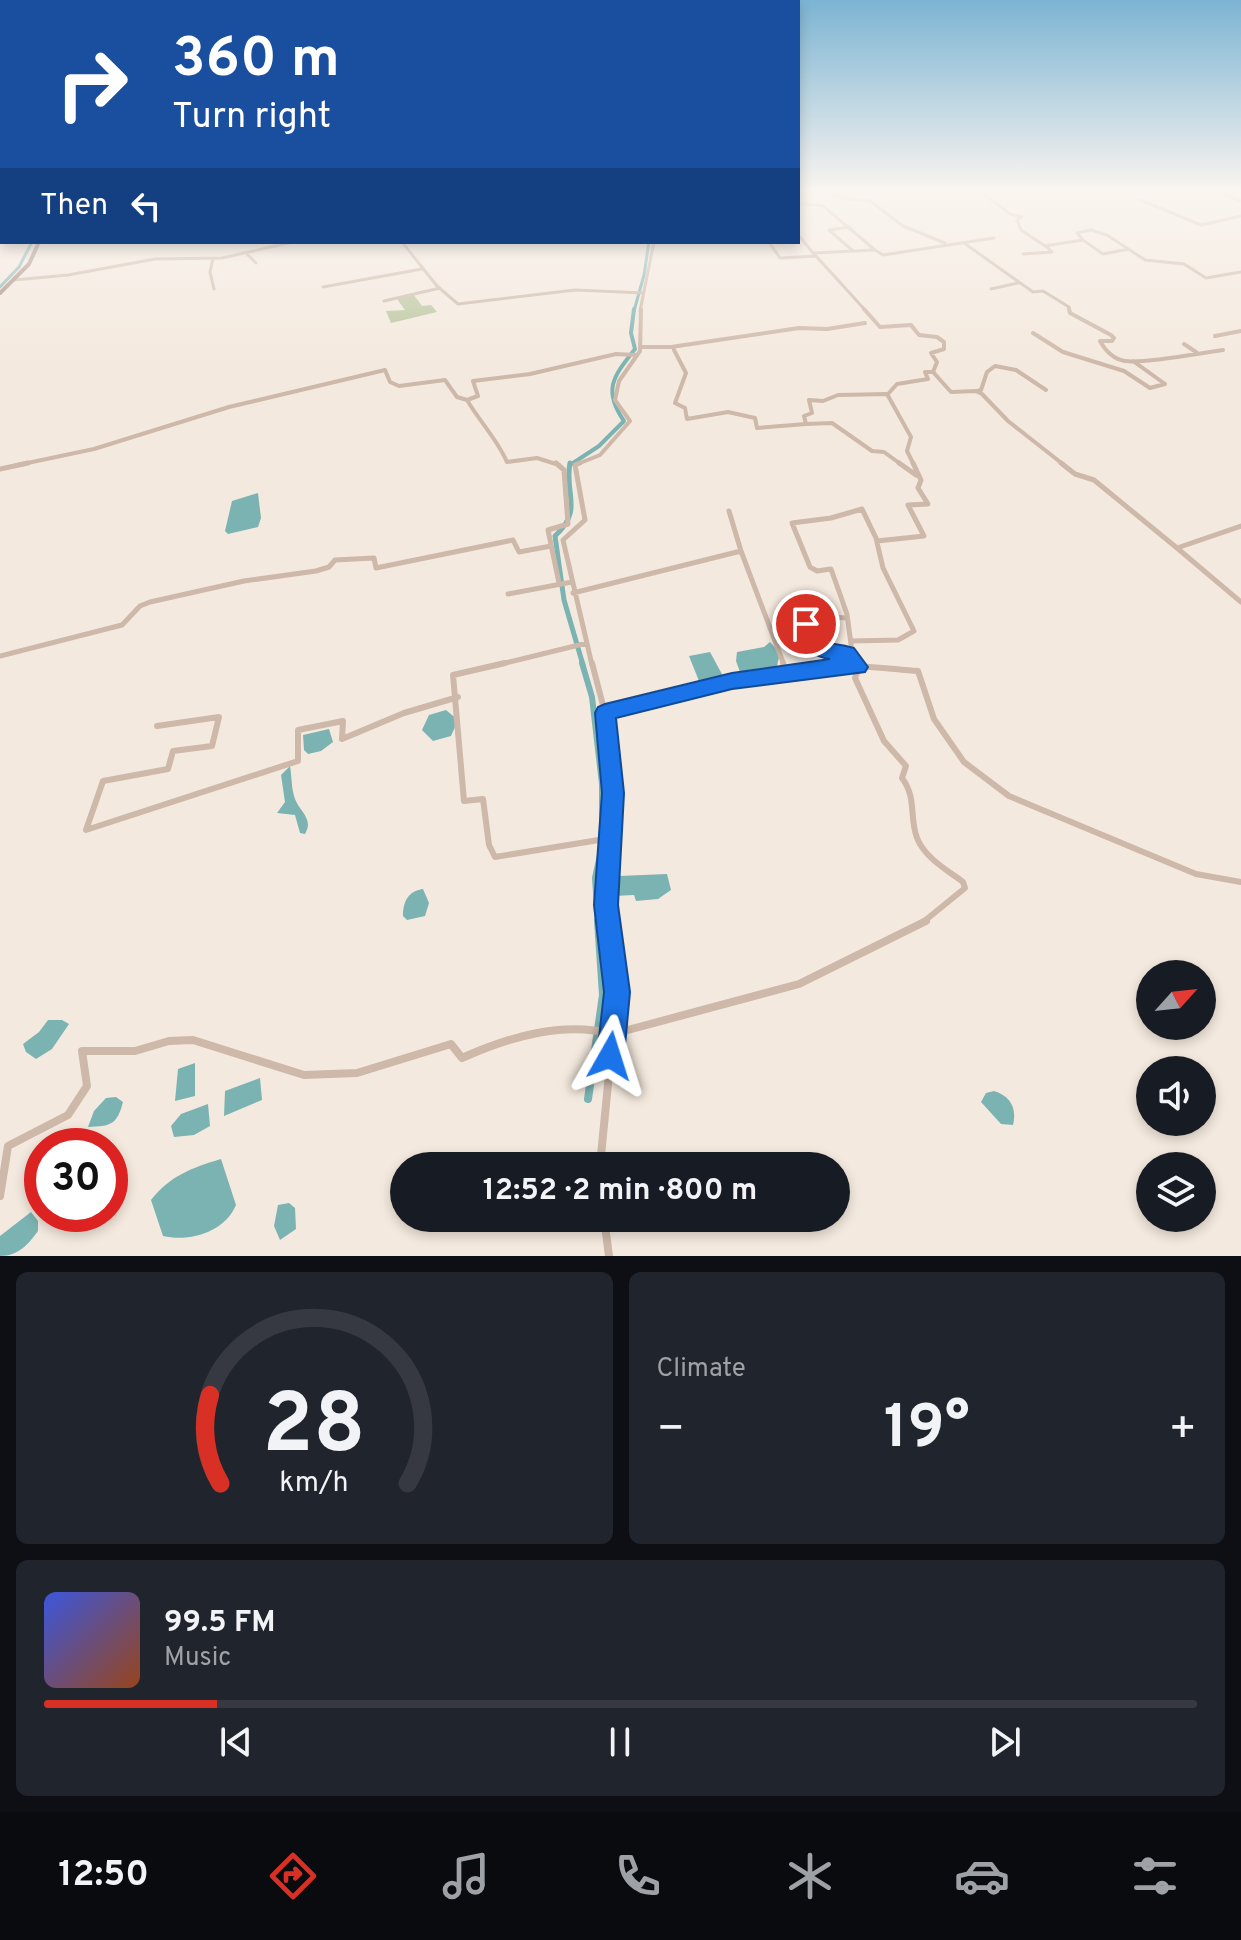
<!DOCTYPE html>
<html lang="en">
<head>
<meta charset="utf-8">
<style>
  body { margin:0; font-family:Overpass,sans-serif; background:#20242c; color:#f1f3f6; height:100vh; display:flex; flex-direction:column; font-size:30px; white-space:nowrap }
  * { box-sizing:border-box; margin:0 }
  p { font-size:26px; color:#9ea1a6 }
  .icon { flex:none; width:44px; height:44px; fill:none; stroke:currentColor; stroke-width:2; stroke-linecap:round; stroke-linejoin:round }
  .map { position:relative; height:1256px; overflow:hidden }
  .panel { display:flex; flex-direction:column; gap:16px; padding:16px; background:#0d0f14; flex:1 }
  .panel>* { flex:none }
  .hud { position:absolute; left:0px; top:0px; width:800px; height:244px; box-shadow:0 4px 12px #0003; background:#1a4fa0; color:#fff; overflow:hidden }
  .needle { width:52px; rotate:63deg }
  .controls { position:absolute; left:1136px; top:960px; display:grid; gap:16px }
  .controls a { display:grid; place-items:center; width:80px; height:80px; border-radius:50%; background:#171b24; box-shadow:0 4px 12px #0003; font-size:40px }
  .speed { position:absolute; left:24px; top:1128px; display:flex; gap:16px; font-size:40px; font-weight:700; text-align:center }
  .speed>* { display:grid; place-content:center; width:104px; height:104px; border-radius:50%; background:#171b24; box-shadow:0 4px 12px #0003; line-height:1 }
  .speed .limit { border:12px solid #d22; background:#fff; color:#111 }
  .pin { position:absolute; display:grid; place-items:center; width:68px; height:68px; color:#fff; margin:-34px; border:4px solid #fff; border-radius:50%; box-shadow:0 2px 8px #0007 }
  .me { position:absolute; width:88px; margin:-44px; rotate:6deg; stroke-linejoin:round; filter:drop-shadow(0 0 6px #0008) }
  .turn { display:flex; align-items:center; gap:28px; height:168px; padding:0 40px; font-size:36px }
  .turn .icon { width:104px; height:104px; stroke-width:2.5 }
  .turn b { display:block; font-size:56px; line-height:68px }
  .then { display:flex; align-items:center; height:76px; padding:0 40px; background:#0003; gap:16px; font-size:30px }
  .big { font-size:60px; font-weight:700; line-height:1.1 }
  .panel .tile { flex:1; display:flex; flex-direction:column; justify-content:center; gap:12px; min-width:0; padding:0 28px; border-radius:12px; background:#20242c }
  .panel .dial { align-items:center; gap:0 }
  .dial svg { height:208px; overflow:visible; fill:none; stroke:#363941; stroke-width:7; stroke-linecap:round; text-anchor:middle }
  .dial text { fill:#f1f3f6; stroke:none }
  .song { display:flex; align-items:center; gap:24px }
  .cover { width:96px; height:96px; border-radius:12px; background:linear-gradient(135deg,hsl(230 70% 55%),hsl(20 70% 35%)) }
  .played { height:8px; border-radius:4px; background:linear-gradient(90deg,#d93025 15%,#363941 15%) }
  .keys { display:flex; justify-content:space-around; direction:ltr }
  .heat { display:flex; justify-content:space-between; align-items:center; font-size:44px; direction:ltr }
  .panel .tiles { flex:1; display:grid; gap:16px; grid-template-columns:1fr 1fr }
  .tile:last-child { grid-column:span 2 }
  .trip { position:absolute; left:390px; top:1152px; width:460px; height:80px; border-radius:40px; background:#171b24; box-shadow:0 4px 12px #0003; font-weight:700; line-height:80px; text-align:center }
  .tab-bar { display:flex; height:128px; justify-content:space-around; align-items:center; background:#090b0e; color:#9ea1a6 }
  .tab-bar .icon { width:56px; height:56px }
  .tab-bar .on { color:#d93025 }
  .tab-bar b { font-size:36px; color:#f1f3f6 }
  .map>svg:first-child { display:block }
  .green { fill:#b8c59c }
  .water { fill:#7bb3b3 }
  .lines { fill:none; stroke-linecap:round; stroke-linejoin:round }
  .canal-far4 { stroke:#7bb3b3; stroke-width:3 }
  .canal-far3 { stroke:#7bb3b3; stroke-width:4 }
  .canal-far2 { stroke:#7bb3b3; stroke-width:5 }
  .canal-far1 { stroke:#7bb3b3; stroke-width:6 }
  .canal { stroke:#7bb3b3; stroke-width:8 }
  .street-far4 { stroke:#cdb8a9; stroke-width:3 }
  .street-far3 { stroke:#cdb8a9; stroke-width:4 }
  .street-far2 { stroke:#cdb8a9; stroke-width:5 }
  .street-far1 { stroke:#cdb8a9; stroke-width:6 }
  .street { stroke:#cdb8a9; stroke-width:8 }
  .secondary { stroke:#a1877a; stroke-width:4 }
  .route { fill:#1a73e8; stroke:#114b97; stroke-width:2 }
</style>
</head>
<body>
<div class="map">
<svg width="1241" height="1256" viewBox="0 0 1241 1256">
  <rect width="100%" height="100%" fill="#f4e9de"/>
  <path class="green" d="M414,295L422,306L431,305L437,312L391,323L386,311L405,310L397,299Z"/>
  <path class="water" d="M258,493L261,518L258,527L228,534L225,531L232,501Z
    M770,642L780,653L777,666L753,674L740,672L736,661L737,652L764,647Z
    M710,652L723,676L699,681L689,656Z
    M446,710L458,720L451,736L433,741L422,730L429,715Z
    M329,729L333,742L321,751L308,754L304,750L303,735Z
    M290,766C292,777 291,788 295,799C300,812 314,819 305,834L300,833L295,815L277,813L285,802L281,775Z
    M667,874L671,890L658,899L636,901L634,895L614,896L619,876Z
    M423,889L429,903L425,916L407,920L403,916C403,902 408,891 423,889Z
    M48,1020H62L69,1024L52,1049L36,1059L26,1052L23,1044L39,1032Z
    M195,1063V1096L175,1101L178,1069Z
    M260,1078L262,1100L224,1116L225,1091Z
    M994,1091C1011,1096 1017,1109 1013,1125L1001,1124L981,1102L986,1093Z
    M116,1097L123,1102C117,1125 111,1126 88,1127L94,1111L106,1098Z
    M208,1104L210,1126L194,1135L174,1137L171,1126L181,1114Z
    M221,1159L236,1205C224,1233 189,1242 163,1236L151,1200C170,1176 191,1168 221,1159Z
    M289,1203L295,1208L296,1229L280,1240L274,1226L278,1205Z
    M31,1212L38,1221V1231C28,1245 18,1256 0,1256V1236Z"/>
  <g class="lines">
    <path class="canal-far4" d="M0,287L19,267L32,242
      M634,311L644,275L649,242"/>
    <path class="canal-far3" d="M570,465L599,446L624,421C602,389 614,376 635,349L631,333L634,309"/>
    <path class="canal-far2" d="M570,463C564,495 584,509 555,536L564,600L583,665"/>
    <path class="canal-far1" d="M582,663L592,697L602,784V846L595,878L598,923"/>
    <path class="canal" d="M588,1099L603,995L598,921"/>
    <path class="street-far4" d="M827,191L842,198L870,201L903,226L945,243
      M980,191L1010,214L1022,217L1017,220L1021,230L1045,246L1083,240L1077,233L1091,230L1107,235L1145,260L1184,264L1206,278L1241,272
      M1217,191L1241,201
      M798,197L809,191
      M1138,199L1201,225L1241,216
      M798,203L823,206L875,250
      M849,227L829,230L852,250
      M800,237L813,253
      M1083,240L1103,254L1129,249
      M402,242L437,286L458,304L575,290L644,293
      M769,242L780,258L816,256L866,311
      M964,243L1033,292L1043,291L1069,307L1070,311
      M246,253L256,263
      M814,253L875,250L883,255L994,238
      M1023,254L1052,252L1046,246
      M213,258L210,272L214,289
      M14,280L68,275L155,259L222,258L293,242
      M323,287L422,269
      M991,289L1018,283
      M384,301L440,288
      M640,311L654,242"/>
    <path class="street-far3" d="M864,309L880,327L911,325L919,335L937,337L944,342V349L931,353L937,362L933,372L951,392L976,391L982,394L1008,421L1064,465
      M1069,309L1070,313L1111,335L1114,338L1112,341H1100C1105,350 1113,359 1125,361C1145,364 1200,353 1223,350
      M1033,333L1063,352L1124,371L1150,388L1165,384L1133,361
      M1215,336L1241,331
      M1184,344L1196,352
      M640,347H671L799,328L827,329L865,323
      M674,350L686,373L675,403L685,408L687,419L728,412L755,418L757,428L806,424L804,416L812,413L809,400L823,401L838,395L887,394
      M977,391L981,390L987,372L995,366L1016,370L1046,390
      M887,394L911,437L907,451L914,465
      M888,394L897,384L928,379L925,372H933
      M467,400L478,396L473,381L530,374L616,354L636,355
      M806,424L832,423L872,451L884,452L902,465
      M18,465L94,449L229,407L385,370L390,382L399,386L445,380L457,397L467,400C480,422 497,439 507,462L537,458L559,465
      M575,465L600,455L630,421L615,400L619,381L640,351L641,309"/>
    <path class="street-far2" d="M556,463L564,470L568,524L548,530L559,583
      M580,463L575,465L585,520L563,540L592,665
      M899,463L916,475
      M1061,463L1075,474L1094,480L1177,548
      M0,469L28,463
      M729,511L741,551
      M1241,526L1177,548L1241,602
      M877,541L924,536L908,505L928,504L918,488L921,480L913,463
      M573,593L741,551L784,665
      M508,594L572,582
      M847,618L815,616L806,624L804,631L823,651H842L854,659
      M851,641L898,640L914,631L883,568L876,538L862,509L831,518L792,523L810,567L817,571L831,569L847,614L852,652L858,665
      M0,656L122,625L140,606L150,602L244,581L316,571L329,567L335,560L374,558L376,568L513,540L519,552L551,546
      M497,665L587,643"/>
    <path class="street-far1" d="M505,663L453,675L464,801L483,799L489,845L495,857L611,838
      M592,663L605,713L613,793L606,905L608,923
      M783,663L787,673
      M857,663L859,667L855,678L884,741L906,766L902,778C917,798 909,817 917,838C925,858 947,870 963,882L965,888L922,923
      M606,713C681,694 759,668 837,666C864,665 891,669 918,671L934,719L964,762L1009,796L1196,874L1241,882
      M157,726L219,717L212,746L173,751L168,769L103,781L86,830L298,761V730L343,721L342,739L404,713L458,697"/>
    <path class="street" d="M600,1166L617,992L608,921
      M0,1196L8,1146L68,1115L87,1086L82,1051H135L169,1041L193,1040L304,1075L357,1073L451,1044L462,1058C509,1037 562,1021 613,1034L799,984L926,921
      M604,1218L609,1256"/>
    <path class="secondary" d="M0,293L29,264L39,242"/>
  </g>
  <linearGradient id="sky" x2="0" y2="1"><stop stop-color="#7cb4d3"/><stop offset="0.52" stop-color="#faf5f0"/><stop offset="1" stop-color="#faf5f0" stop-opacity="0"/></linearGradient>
  <rect width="1241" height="367" fill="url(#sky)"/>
  <path class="route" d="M806,617L813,619C823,652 825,639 854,648L868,667L865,672L732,689L616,718L624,793L618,905L630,992L624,1056L620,1066L610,1070L601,1066L597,1056L604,992L594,905L602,793L595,713L598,707L605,704L732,673L830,659C812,657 803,646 795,631L800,619Z"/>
</svg>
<div class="controls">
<a><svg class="needle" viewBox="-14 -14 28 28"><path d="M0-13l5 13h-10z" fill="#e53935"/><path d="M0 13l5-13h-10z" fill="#9ea1a6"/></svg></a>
<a><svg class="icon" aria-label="sound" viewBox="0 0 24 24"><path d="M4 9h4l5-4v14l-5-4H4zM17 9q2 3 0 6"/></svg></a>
<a><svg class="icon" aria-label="layers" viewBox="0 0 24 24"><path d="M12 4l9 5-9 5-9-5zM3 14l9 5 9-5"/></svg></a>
</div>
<div class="speed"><div class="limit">30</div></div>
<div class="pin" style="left:806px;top:624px;background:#d93025"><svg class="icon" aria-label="arrive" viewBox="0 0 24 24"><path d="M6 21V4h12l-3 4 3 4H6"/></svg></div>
<svg class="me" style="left:610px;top:1056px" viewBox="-20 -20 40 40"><path d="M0-17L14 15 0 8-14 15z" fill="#1a73e8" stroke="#fff" stroke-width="4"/></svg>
<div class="trip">12:52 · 2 min · 800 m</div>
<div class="hud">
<div class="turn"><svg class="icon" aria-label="right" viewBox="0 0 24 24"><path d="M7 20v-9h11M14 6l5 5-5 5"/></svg><div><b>360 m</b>Turn right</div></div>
<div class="then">Then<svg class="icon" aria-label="left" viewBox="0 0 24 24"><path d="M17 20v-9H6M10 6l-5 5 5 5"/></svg></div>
</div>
</div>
<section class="panel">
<div class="tiles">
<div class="tile dial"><svg viewBox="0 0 100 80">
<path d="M14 69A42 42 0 1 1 86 69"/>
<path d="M14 69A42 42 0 0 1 10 35" stroke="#d93025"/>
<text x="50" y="56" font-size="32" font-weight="700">28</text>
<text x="50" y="72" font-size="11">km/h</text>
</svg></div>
<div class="tile"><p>Climate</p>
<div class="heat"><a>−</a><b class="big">19°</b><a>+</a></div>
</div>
<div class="tile">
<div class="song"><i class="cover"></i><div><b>99.5 FM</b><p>Music</p></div></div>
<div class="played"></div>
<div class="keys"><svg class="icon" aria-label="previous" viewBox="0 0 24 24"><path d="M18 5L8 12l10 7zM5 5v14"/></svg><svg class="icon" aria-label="pause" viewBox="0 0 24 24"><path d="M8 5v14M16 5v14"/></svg><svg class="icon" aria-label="next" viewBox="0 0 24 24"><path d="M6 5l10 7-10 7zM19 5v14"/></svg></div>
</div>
</div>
</section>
<nav class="tab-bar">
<b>12:50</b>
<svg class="icon on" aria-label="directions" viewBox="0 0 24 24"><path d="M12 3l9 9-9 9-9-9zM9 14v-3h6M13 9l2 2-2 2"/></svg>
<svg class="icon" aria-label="music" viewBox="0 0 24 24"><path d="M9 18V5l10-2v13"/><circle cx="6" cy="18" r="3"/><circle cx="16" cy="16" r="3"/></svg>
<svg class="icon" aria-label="phone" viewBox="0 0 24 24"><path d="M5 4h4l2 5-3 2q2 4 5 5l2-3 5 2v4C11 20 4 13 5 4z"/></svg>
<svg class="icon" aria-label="climate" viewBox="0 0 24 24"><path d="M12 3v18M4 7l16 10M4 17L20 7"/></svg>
<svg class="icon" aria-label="car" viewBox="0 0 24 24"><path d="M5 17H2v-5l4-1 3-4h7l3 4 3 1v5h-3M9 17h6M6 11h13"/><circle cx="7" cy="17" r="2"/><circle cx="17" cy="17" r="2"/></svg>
<svg class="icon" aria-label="filters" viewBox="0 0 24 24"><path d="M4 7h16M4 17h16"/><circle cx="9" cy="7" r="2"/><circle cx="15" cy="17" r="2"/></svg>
</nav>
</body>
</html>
